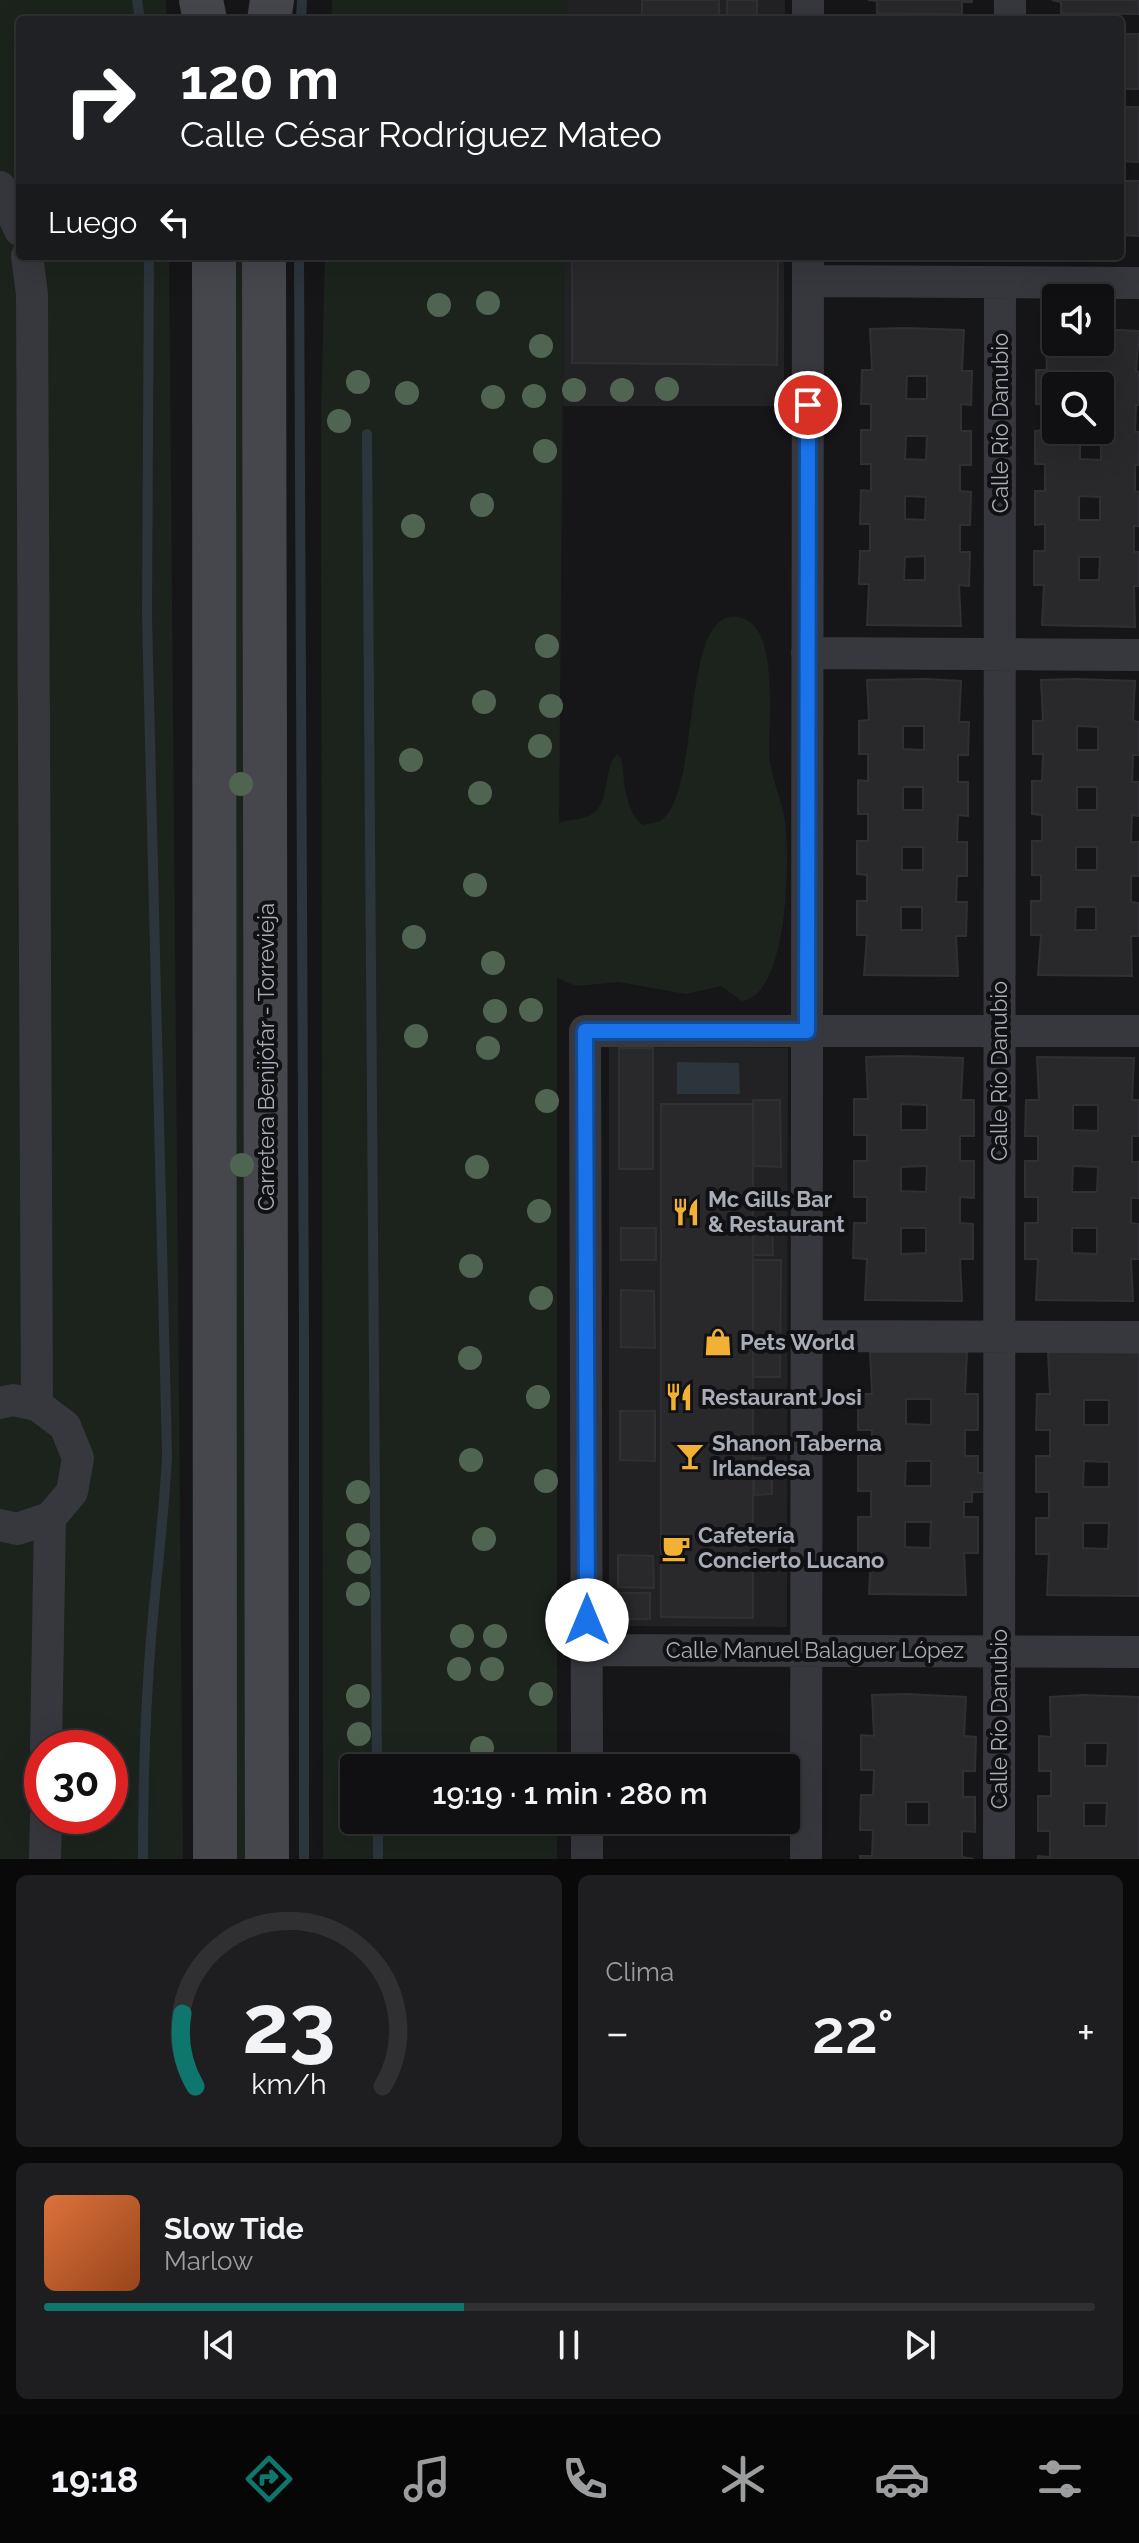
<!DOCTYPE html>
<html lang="es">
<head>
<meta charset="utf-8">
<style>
  body { margin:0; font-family:Raleway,sans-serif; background:#1e1e20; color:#f1f3f6; height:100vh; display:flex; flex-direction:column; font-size:30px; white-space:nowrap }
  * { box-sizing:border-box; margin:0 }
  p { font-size:26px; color:#9c9d9f }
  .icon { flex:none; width:44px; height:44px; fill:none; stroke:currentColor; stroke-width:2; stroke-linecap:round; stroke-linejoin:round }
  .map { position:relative; height:1859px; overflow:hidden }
  .sheet { display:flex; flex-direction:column; gap:16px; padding:16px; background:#09090a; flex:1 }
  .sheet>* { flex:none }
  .hud { position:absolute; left:16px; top:16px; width:1108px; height:244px; border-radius:8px; box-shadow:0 8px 32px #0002,0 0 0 2px #303032; background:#202124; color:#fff; overflow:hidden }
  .buttons { position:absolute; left:1042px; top:284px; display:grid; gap:16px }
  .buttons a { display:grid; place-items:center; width:72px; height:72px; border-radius:8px; background:#101012; box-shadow:0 8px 32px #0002,0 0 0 2px #303032; font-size:40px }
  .speed { position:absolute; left:24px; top:1730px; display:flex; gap:16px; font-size:40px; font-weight:700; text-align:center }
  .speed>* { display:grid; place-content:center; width:104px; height:104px; border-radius:50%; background:#101012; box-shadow:0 8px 32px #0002,0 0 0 2px #303032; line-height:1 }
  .speed .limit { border:12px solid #d22; background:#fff; color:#111 }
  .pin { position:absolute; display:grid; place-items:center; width:68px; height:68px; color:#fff; margin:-34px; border:4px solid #fff; border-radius:50%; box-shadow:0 2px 8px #0007 }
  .me { position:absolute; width:88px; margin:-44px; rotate:0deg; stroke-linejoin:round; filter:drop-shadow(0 0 6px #0008) }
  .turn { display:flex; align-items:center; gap:28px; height:168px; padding:0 32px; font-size:36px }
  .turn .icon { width:104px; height:104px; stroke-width:2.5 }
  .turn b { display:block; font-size:56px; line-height:68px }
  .then { display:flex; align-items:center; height:76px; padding:0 32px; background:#0003; gap:16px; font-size:30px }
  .big { font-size:60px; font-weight:600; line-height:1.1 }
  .sheet .tile { flex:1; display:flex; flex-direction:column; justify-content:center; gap:12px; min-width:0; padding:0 28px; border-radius:12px; background:#1e1e20 }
  .sheet .dial { align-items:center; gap:0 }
  .dial svg { height:208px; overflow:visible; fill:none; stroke:#303032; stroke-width:7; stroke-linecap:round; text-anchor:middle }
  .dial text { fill:#f1f3f6; stroke:none }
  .song { display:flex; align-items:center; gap:24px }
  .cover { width:96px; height:96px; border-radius:12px; background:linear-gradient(135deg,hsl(20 70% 55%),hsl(20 70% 35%)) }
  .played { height:8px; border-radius:4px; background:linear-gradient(90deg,#0f766e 40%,#303032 40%) }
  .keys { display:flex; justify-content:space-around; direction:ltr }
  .heat { display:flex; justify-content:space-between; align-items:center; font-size:44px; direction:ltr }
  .sheet .tiles { flex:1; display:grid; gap:16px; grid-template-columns:1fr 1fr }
  .tile:last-child { grid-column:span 2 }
  .trip { position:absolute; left:340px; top:1754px; width:460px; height:80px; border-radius:8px; background:#101012; box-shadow:0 8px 32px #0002,0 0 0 2px #303032; font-weight:600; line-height:80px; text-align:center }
  .tab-bar { display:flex; height:128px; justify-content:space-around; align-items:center; background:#060607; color:#9c9d9f }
  .tab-bar .icon { width:56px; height:56px }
  .tab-bar .selected { color:#0f766e }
  .tab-bar b { font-size:36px; color:#f1f3f6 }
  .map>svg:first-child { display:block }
  .built { fill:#222225 }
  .green { fill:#1c231d; fill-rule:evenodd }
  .water { fill:#2c353c }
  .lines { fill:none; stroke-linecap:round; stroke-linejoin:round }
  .stream { stroke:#2c353c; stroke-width:10 }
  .building { fill:#29292c; stroke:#303034; stroke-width:2; fill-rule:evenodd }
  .street { stroke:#37383d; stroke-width:32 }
  .secondary { stroke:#45474d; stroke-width:44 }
  .tree { fill:#506452 }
  .route-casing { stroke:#114b97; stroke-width:20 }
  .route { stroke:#1a73e8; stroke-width:14 }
  .labels { text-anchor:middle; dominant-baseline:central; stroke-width:8; stroke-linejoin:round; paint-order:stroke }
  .street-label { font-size:22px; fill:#a8adb8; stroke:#111113 }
  .poi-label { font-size:22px; font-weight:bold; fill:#a8adb8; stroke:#111113; text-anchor:start }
</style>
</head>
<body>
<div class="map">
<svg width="1139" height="1859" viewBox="0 0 1139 1859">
  <rect width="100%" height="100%" fill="#161618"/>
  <path class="built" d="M567,0H785V20H566Z
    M564,256H784V406H563Z
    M609,1047L788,1048L787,1627L609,1626Z"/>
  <path class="green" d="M0,0H166V20H20V256H169L183,1859H0ZM42,1748H110V1816H42Z
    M332,0H567L566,20H332Z
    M233,256H248L250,1859H234Z
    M325,256H564L559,823C569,819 582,820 591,815C611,803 602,770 617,754L621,759C625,779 624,812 643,825C647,824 656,823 660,821C703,794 679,607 738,617C783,624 766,730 770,762C773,783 782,801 785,821C790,857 789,994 742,1001L721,986L686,994L619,982L576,986L557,978V1768H354V1820H557V1859H323L321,412Z"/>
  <path class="water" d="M677,1062L739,1063L740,1094H677Z"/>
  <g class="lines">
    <path class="stream" d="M137,0L140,20
      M301,20L302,0
      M299,256L304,1333V1859
      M367,434L377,1768
      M378,1820V1859
      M143,1859C143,1786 145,1712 151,1639C156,1578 164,1517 167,1456L147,615L149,256"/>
  </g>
  <path class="building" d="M642,0H719V15H642Z
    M727,0H757V20H727Z
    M868,0H972V2H962V14L877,13V1Z
    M1052,0H1139V14L1061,13V2Z
    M1120,34H1139V89H1120Z
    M1120,107H1139V162L1120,161Z
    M1120,181H1139V236L1120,235Z
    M572,256L778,258L777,365L572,363Z
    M905,328L964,330L962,371H972L971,405L961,404V431H971V465H960V491L971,492L970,525H960V552H970L969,586L959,585L961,626L867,625L869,584H859L860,551H870V524H860L861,490L871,491V464H861V430H871V404H861L862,370H872L870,329ZM907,376H927V399H906ZM906,436H927L926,460L905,459ZM905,496L926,497L925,520L905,519ZM925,556V580H904L905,557Z
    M1045,329L1056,330V342H1100V329L1139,331L1136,371L1139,372V405H1136L1135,432H1139V465H1135V491L1139,492V526H1134V552H1139V586H1134L1135,627L1042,625L1044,585H1034V551H1045V524L1035,525V491H1045V464H1035V431L1046,430V404H1036V370H1047ZM1081,376H1102L1100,430H1056V386H1081ZM1080,436L1101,437V460L1080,459ZM1079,496L1100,497V520H1079ZM1079,557H1100L1099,580H1079Z
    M926,679L961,681L959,722H969L968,755H958V782H968V816L958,815L957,842H967V876H957L956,902H967L966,936H956L958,976L864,975L867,935H857V901H867V875L857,874V841H868V814H858V780L868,781V754H859V721L869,720L867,680ZM903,726H924V750L903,749ZM903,787H923V810H903ZM902,847H923V870H902ZM901,907H922V930H901Z
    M1076,679L1135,681L1133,721L1139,722V755H1133L1132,782H1139V816L1132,815L1131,842H1139V876H1131V902L1139,903V936H1131L1132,976L1038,975L1041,935H1031V901H1041V875H1032V841H1042V815L1032,814V781H1042L1043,754H1033V721H1043L1041,680ZM1077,726L1098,727V750H1077ZM1077,787H1097V810H1077ZM1076,847H1097V870H1076ZM1076,907H1096V930H1075Z
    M619,1048H653V1169H619Z
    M901,1056L963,1058L961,1100H974V1136H960V1161H974V1198L960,1197V1223L973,1224V1259H960L962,1301L865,1300L867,1259L853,1258L854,1223H867V1197H854V1161H867V1135H854V1099H868L866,1057ZM901,1104L927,1105V1130H901ZM927,1166L926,1192L901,1191V1167ZM901,1228H926V1253L901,1254Z
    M1037,1057L1134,1058L1132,1100H1139V1136H1132V1162H1139V1198H1131V1223L1139,1224V1259H1131L1133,1301L1036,1300L1038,1259H1025V1223H1038V1197H1025V1161H1038V1136H1025L1026,1100H1039ZM1073,1105H1098V1131L1073,1130ZM1073,1166L1098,1167L1097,1192H1072ZM1072,1228H1097V1254L1072,1253Z
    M753,1100H780L781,1167L754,1166Z
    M661,1104H753V1618L661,1617Z
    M754,1218H772L773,1255H753Z
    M621,1228H656V1260H621Z
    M753,1260H781L780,1377H753Z
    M621,1290L654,1291L655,1348L621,1347Z
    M870,1352H967L965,1394H978V1430H965V1456H978V1473H987V1492H972V1502H964V1517H978V1553H964L966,1595L869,1594L871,1553H858V1517H871V1491H858V1455H872V1430H858V1394H872ZM906,1399H931V1425L906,1424ZM906,1461H931V1486H905ZM905,1522H931L930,1548L905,1547Z
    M1048,1352L1139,1353V1596L1047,1595L1049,1554H1036V1518H1049V1492H1036V1456H1050V1430H1036L1037,1394H1050ZM1084,1400H1109V1425H1084ZM1084,1461L1109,1462V1487H1083ZM1083,1523H1109L1108,1549L1083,1548Z
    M620,1411H655V1461L620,1460Z
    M754,1458H772V1494L754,1495Z
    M618,1555L653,1556L654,1588L618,1587Z
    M617,1593H650V1619H617Z
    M906,1694L966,1697L964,1736L976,1737L975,1771H963V1797H975V1832L962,1831V1857L974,1859H860V1856H872L873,1830H860L861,1795H873L874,1770H861V1735L874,1736L872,1695ZM906,1802H929V1825H906Z
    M1084,1695L1139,1697V1859H1038V1856L1050,1857V1831H1038V1796H1051V1771H1039V1736L1051,1737L1050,1697ZM1085,1743H1108L1107,1766H1085ZM1084,1803H1107L1106,1826H1084Z"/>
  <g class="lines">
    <path class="street" d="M808,20V0
      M1010,20V0
      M0,187L20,230
      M27,256L32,294L37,1405
      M808,281L1139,283
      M807,653L1139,655
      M806,1336L1139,1337
      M0,1403L13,1400L37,1405L65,1426L78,1458L72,1492L50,1518L17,1529L0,1525
      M587,1650L1139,1652
      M46,1748L50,1518
      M587,1768L585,1031H1139
      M587,1820V1859
      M45,1859L46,1816
      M806,1859L808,256
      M999,1859L1000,282"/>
    <path class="secondary" d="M201,0L205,20
      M269,20L272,0
      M214,256L215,1859
      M264,256L267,1859"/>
  </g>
  <g class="tree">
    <circle cx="488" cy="303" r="12"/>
    <circle cx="439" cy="305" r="12"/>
    <circle cx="541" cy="346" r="12"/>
    <circle cx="358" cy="382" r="12"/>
    <circle cx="667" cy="389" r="12"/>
    <circle cx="574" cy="390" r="12"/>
    <circle cx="622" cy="390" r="12"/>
    <circle cx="407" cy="393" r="12"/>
    <circle cx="534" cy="396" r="12"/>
    <circle cx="493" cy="397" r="12"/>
    <circle cx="339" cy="421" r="12"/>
    <circle cx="545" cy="451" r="12"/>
    <circle cx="482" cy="505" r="12"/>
    <circle cx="413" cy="526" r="12"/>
    <circle cx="547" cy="646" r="12"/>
    <circle cx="484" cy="702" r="12"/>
    <circle cx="551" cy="706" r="12"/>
    <circle cx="540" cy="746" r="12"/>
    <circle cx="411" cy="760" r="12"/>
    <circle cx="241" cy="784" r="12"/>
    <circle cx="480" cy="793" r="12"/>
    <circle cx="475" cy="885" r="12"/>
    <circle cx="414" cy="937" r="12"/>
    <circle cx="493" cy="963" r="12"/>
    <circle cx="531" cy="1010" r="12"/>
    <circle cx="495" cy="1011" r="12"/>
    <circle cx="416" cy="1036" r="12"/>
    <circle cx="488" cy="1048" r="12"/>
    <circle cx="547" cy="1101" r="12"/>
    <circle cx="242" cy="1165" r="12"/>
    <circle cx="477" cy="1167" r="12"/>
    <circle cx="539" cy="1211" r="12"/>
    <circle cx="471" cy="1266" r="12"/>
    <circle cx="541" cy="1298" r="12"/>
    <circle cx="470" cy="1358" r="12"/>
    <circle cx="538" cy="1397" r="12"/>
    <circle cx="471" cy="1460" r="12"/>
    <circle cx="546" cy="1481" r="12"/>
    <circle cx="358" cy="1492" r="12"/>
    <circle cx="358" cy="1535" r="12"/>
    <circle cx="484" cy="1539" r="12"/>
    <circle cx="359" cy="1562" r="12"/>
    <circle cx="358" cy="1594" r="12"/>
    <circle cx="462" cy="1636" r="12"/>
    <circle cx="495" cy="1636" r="12"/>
    <circle cx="459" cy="1669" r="12"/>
    <circle cx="492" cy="1669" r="12"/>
    <circle cx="541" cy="1694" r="12"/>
    <circle cx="358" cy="1696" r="12"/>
    <circle cx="359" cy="1734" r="12"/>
    <circle cx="482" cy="1748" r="12"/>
  </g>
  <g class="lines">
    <defs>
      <path id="route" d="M587,1620L585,1031H807L808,405"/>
    </defs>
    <use href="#route" class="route-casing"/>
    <use href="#route" class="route"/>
  </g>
  <defs>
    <symbol id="restaurant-bare" viewBox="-9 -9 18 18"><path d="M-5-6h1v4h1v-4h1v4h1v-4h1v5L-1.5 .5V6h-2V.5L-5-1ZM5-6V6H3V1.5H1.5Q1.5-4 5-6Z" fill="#f2b134" stroke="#111113" stroke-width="2.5" paint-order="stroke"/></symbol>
    <symbol id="shop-bare" viewBox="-9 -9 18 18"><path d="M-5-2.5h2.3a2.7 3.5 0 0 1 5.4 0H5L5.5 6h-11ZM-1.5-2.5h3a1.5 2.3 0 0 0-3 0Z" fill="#f2b134" stroke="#111113" stroke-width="2.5" paint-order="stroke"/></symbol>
    <symbol id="bar-bare" viewBox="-9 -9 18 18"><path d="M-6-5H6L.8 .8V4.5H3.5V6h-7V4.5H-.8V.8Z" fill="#f2b134" stroke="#111113" stroke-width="2.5" paint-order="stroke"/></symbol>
    <symbol id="cafe-bare" viewBox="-9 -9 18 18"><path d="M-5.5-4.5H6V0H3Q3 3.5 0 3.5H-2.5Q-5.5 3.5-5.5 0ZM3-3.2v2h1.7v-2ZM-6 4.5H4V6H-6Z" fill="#f2b134" stroke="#111113" stroke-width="2.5" paint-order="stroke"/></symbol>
  </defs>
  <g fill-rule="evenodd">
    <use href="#restaurant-bare" x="666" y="1192" width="40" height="40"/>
    <use href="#shop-bare" x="698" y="1322" width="40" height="40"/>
    <use href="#restaurant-bare" x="659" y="1377" width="40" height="40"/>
    <use href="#bar-bare" x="670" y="1436" width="40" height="40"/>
    <use href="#cafe-bare" x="656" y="1528" width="40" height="40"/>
  </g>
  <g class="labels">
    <g class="street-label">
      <text transform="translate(1000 423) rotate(-90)">Calle Río Danubio</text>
      <text transform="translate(266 1057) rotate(-90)">Carretera Benijófar - Torrevieja</text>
      <text transform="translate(999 1071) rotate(-90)">Calle Río Danubio</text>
      <text x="815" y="1650">Calle Manuel Balaguer López</text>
      <text transform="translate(999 1719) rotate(-90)">Calle Río Danubio</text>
    </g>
    <g class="poi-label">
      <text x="708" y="1199">Mc Gills Bar<tspan x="708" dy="25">&amp; Restaurant</tspan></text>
      <text x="740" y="1342">Pets World</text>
      <text x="701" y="1397">Restaurant Josi</text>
      <text x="712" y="1443">Shanon Taberna<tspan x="712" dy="25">Irlandesa</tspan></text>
      <text x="698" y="1535">Cafetería<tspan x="698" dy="25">Concierto Lucano</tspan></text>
    </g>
  </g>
</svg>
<div class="buttons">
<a><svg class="icon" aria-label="sound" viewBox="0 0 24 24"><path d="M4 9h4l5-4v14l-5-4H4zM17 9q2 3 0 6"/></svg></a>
<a><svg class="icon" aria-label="search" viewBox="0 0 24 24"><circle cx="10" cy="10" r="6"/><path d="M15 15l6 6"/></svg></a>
</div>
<div class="speed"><div class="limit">30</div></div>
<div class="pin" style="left:808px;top:405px;background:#d93025"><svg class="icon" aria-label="arrive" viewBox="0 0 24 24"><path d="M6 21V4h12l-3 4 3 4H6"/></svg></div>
<svg class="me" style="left:587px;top:1620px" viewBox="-20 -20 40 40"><circle r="19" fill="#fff"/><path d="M0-13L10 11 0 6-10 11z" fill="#1a73e8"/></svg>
<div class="trip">19:19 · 1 min · 280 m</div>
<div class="hud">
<div class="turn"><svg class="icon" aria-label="right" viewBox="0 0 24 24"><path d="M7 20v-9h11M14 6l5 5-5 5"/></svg><div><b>120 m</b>Calle César Rodríguez Mateo</div></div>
<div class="then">Luego<svg class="icon" aria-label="left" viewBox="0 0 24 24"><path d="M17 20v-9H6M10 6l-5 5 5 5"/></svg></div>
</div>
</div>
<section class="sheet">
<div class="tiles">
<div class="tile dial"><svg viewBox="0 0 100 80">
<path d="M14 69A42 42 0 1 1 86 69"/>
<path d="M14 69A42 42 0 0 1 9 41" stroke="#0f766e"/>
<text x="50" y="56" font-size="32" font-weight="700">23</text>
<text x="50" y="72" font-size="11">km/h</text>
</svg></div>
<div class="tile"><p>Clima</p>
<div class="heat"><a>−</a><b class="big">22°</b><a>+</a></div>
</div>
<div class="tile">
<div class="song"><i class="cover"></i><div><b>Slow Tide</b><p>Marlow</p></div></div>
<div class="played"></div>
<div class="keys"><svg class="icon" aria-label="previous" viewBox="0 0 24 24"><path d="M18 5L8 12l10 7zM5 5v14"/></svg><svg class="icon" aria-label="pause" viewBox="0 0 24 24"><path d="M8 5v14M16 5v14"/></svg><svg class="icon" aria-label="next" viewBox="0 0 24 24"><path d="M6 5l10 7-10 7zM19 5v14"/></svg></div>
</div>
</div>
</section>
<nav class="tab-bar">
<b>19:18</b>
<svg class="icon selected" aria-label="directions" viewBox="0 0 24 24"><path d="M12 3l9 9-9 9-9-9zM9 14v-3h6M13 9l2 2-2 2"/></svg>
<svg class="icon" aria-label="music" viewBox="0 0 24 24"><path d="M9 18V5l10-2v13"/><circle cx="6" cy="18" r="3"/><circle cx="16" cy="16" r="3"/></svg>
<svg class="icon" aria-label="phone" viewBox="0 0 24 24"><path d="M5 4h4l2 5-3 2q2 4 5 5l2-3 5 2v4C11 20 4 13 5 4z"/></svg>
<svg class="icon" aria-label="climate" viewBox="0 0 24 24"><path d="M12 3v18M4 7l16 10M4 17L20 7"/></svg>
<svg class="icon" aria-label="car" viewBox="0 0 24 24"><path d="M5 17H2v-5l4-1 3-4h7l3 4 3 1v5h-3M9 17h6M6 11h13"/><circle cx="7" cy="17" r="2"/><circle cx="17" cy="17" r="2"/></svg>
<svg class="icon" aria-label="filters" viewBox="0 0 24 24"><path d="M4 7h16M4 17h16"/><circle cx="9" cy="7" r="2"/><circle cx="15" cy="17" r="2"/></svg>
</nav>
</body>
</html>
